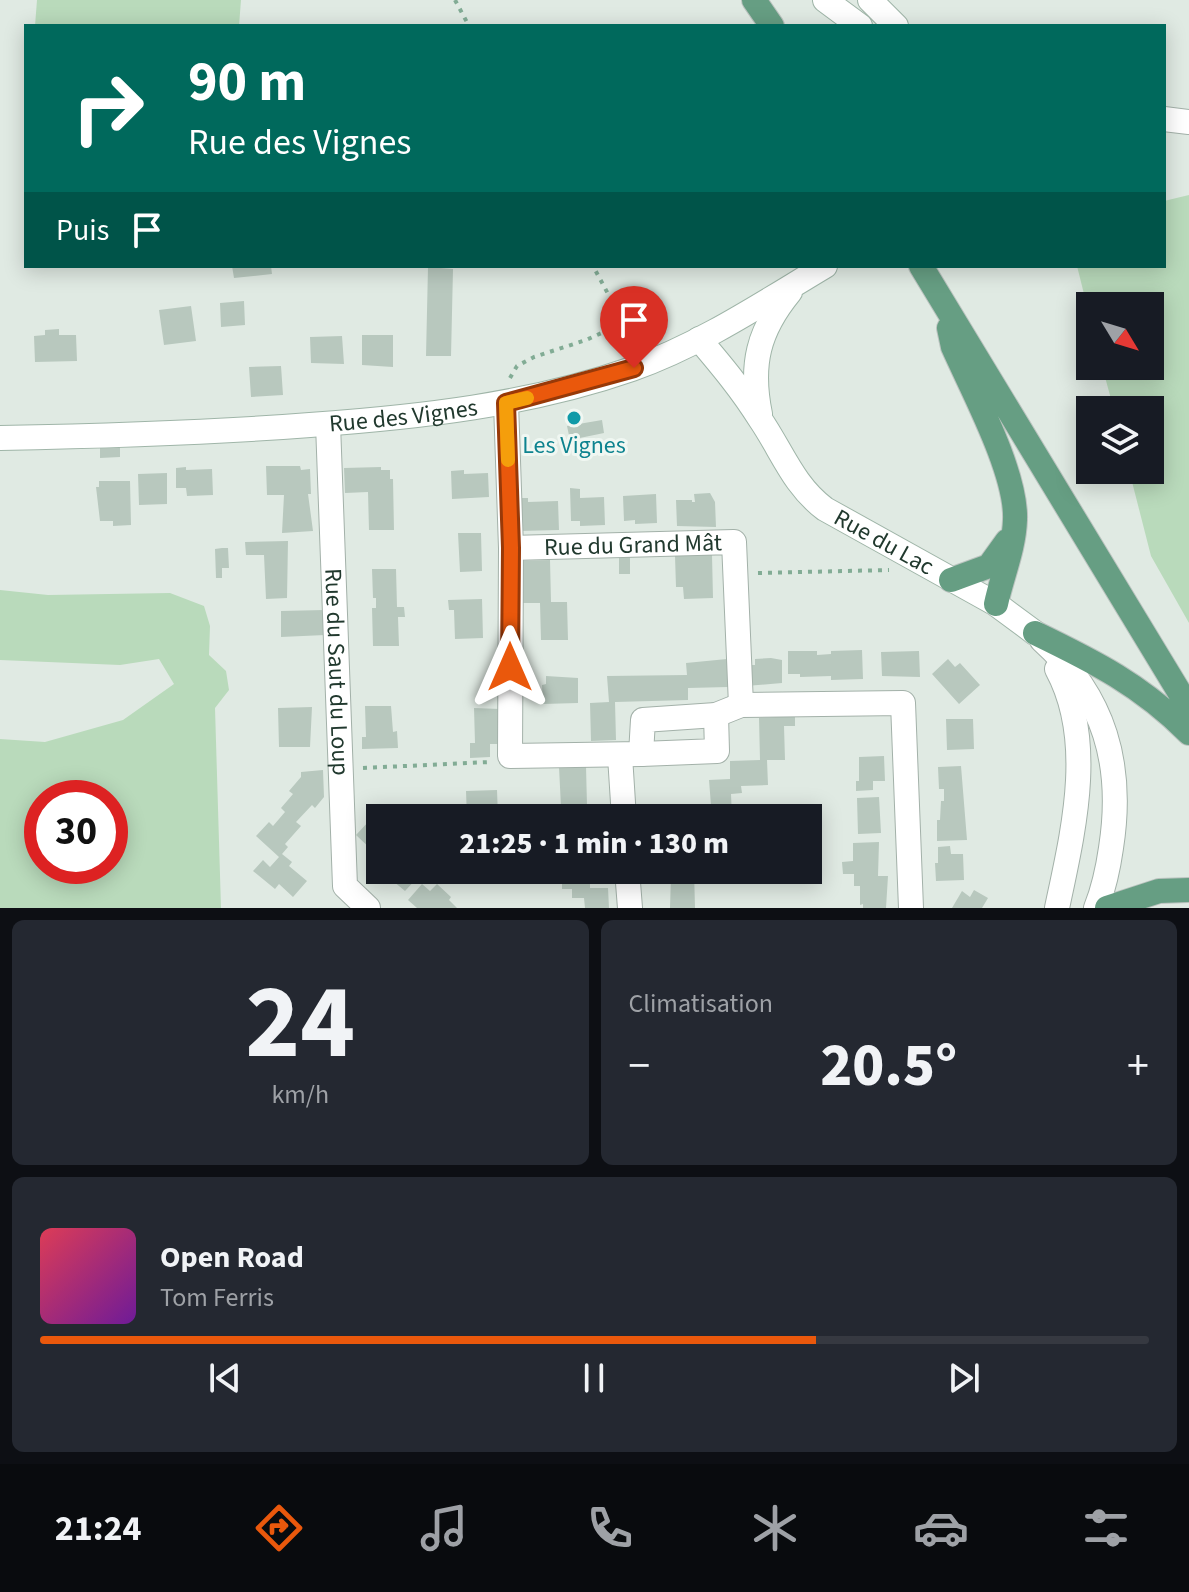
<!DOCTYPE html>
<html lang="fr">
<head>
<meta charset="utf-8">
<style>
  body { margin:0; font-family:"Source Sans 3",sans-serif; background:#242831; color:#f1f3f6; height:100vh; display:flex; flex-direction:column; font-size:30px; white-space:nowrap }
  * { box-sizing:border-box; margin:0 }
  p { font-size:26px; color:#9ea1a6 }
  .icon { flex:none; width:44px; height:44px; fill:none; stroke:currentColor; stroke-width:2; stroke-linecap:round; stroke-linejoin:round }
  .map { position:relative; height:908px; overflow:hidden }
  .panel { display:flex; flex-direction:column; gap:12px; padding:12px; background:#0d0f14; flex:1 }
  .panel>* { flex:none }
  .guide { position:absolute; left:24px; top:24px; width:1142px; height:244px; border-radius:0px; box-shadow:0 4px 20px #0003; background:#00695c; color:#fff; overflow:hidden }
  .needle { width:52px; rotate:128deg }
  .tools { position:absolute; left:1076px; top:292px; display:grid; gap:16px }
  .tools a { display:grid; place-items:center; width:88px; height:88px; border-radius:0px; background:#171b24; box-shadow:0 4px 20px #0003; font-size:40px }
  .speed { position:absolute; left:24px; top:780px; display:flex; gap:16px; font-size:40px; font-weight:700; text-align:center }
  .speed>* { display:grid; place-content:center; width:104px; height:104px; border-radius:50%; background:#171b24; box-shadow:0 4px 20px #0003; line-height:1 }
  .speed .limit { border:12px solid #d22; background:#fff; color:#111 }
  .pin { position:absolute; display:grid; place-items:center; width:68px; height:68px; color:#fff; margin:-82px -34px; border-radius:50% 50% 50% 0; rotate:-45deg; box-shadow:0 0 8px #0007 }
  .pin .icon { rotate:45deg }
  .me { position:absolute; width:88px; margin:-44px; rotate:0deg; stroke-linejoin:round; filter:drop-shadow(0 0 6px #0008) }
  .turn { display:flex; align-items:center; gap:28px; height:168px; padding:0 32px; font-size:36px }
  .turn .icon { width:104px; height:104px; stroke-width:2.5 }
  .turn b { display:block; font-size:56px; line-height:68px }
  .then { display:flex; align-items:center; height:76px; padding:0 32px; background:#0003; gap:16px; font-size:30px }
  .big { font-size:60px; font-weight:800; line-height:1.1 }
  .panel .widget { flex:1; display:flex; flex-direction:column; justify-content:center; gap:12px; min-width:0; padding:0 28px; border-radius:12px; background:#242831 }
  .panel .dial { align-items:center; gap:0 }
  .dial b { font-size:104px; line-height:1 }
  .song { display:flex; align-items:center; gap:24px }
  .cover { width:96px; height:96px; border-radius:12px; background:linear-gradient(135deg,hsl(350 70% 55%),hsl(280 70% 35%)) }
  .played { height:8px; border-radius:4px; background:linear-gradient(90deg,#ea580c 70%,#363941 70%) }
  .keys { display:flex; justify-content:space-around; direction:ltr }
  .heat { display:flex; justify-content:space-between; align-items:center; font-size:44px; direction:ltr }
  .panel .tiles { flex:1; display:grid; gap:12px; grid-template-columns:1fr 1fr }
  .widget:last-child { grid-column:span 2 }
  .trip { position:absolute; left:366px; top:804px; width:456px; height:80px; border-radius:0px; background:#171b24; box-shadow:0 4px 20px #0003; font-weight:800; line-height:80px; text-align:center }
  .menu { display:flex; height:128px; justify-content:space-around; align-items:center; background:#090b0e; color:#9ea1a6 }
  .menu .icon { width:56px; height:56px }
  .menu .current { color:#ea580c }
  .menu b { font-size:36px; color:#f1f3f6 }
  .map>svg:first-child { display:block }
  .green { fill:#b9dabb; fill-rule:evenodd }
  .building { fill:#b8c8be }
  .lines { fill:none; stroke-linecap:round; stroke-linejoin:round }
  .street-casing { stroke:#a3b1a9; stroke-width:26 }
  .secondary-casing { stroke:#9fb5a8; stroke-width:26 }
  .primary-casing { stroke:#bcc4c0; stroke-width:26 }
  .path { stroke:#82ac95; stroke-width:4; stroke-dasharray:4 6; stroke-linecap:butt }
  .street { stroke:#fff; stroke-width:24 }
  .secondary { stroke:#fff; stroke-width:24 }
  .primary { stroke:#669e83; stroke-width:24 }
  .route-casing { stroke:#983908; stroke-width:20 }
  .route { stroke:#ea580c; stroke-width:14 }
  .slow { stroke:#f59e0b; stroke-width:14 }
  .culture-dot { fill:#0f9aa8; stroke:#f0f7f2; stroke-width:3 }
  .labels { text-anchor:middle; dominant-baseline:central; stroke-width:6; stroke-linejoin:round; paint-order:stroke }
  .street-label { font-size:24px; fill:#21392e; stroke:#f0f7f2 }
  .culture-label { font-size:24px; fill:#0d838f; stroke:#f0f7f2 }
</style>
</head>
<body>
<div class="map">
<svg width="1189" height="908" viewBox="0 0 1189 908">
  <rect width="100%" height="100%" fill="#e0eae3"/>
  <path class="green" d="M37,0H241L239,26H35Z
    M1189,195V623L1151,556L1129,470H1150V410H1114L1102,366H1150V306H1090V318L1077,266H1164V201Z
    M0,590L48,595L170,593L204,606L210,626L209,655L226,671L229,690L215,708L221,908H0V739L45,742L123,720L174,684L159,659L120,665L0,660ZM110,798V866H42V798Z"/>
  <path class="building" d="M232,266H271L272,274L234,278Z
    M428,267L453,269L451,356H426Z
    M244,301L245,325L221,327L220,303Z
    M191,306L196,341L164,345L159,310Z
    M59,329V335H76L77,361L35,362L34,336L45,335V330Z
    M362,335H393V367L362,365Z
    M342,336L344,364L311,363L310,337Z
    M281,366L283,395L251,397L249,367Z
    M602,420L604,433L570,440L567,426Z
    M100,444H120V457L100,458Z
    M266,466H300L301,470L310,469L311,494H308L313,531L282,533L284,495H267Z
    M186,467V470L212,469L213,495L187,496L186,488H176V468Z
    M381,467V470H390V479H393L394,530H369L368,492L345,493L344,468Z
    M464,470V474L488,473L489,497L452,499L451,471Z
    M167,473V504L139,505L138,474Z
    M99,481H130L131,525L113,526V521H100L96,487H99Z
    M570,488L580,489V498L604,497L605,525L580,526V521H571Z
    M710,493L715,502L716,527L677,526L676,500H692V502H695L694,494Z
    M656,494L657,523L635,524V520L624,521L623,496Z
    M518,498H528V502L558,501L559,530L519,531Z
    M458,533H481L482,571L460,572Z
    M288,541L287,598L266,599L264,555H246L245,542Z
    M222,548H228L229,568H222V578H216L215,549Z
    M712,555L713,598L684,599L683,587H676L675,556Z
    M630,557V574H619V558Z
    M550,560L551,602H567L568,640H541L540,603H521L520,561Z
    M372,569H396L397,607H404L405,617H398L399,646H373L372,608H376V598H373Z
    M482,599L483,638L455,639L454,610H449L448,600Z
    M324,610L325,635L281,637V611Z
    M862,650L863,679L831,680V676L800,677V674H788V651H817V655L831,654V651Z
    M919,651L920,677L882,676L881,652Z
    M771,658L782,660V683L746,686L745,665H755V659Z
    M727,659L728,687L688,688V700L615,702L616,740L591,741L590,703L609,702L607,676L687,675L686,663Z
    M948,659L955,667L960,663L980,685L959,704L932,674Z
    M546,676L578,678V703L543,704L542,685L546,684Z
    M365,706H391L393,732L397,731L398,748L362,749V737H366Z
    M312,707L310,747H279L278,708Z
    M474,708L500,709L502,744H490V757L470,758V743H475Z
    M795,716V726H784L785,760H767L768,785L741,786L742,793L731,794L732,818H712L709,780L730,779V761L760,760L759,718Z
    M946,719H973L974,749L947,750Z
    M884,756L885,781H873V790L856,791V781H859V757Z
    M586,766L587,806L606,805L607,818H583V806L561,807L559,767Z
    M961,766L967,840L937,841V820H940L941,801H944V789H939L938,767Z
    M323,770L324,797L315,808L312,805L296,822L301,826L285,844L288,847L282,854L292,862L289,866L307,881L293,897L279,884L275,889L253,871L263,860L270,867L279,857L256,836L269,822L273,826L285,812L281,808L293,794L289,791L301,777V772Z
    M497,790L498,817L467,818L466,791Z
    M879,797L881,833L858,834L857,798Z
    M370,820L380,829V863L370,854L373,851L356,835Z
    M879,842L878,876H888L886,908H863V904L860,905V886H854V874H843L842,862L853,861V843Z
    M950,846L951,854H963L964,880L936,881L935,863H938V847Z
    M380,863V870H413L419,876L405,891L387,876L384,879L374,870Z
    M562,870H590V888H608L609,908H585L584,898H572V889H562Z
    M668,870H694L695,908H670L671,876H668Z
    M422,884L430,891L437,884L451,897L449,900L457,908H417L408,900Z
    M974,890L988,898L982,908H952L962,891L970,897Z"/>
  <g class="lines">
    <defs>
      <g id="street">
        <path d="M1164,119L1189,122"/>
        <path d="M506,403L511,548L510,756L641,754L643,720L716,715L741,705L903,703L911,908"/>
        <path id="s1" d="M328,424L345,886L368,908"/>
        <path id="s2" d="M511,548L734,542L741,705"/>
        <path d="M1042,640C1105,697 1124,765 1111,848C1108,869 1104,888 1096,908"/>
        <path d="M1057,669C1096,741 1073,832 1057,908"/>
        <path d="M641,754L717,751L716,715"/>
        <path d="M620,756L624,818"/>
        <path d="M627,870L630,908"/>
      </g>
      <g id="secondary">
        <path d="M825,0L860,26"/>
        <path d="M870,0L896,26"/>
        <path id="s3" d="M699,339C721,365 742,390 760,419C782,451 793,485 825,509L996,604L1035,633"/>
        <path d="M760,414C750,365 758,331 790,292"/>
        <path id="s4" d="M0,438C104,436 207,433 310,425C419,417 529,405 632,369C702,344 763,303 825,266"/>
      </g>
      <path id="primary" d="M754,0L772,26
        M921,266L1189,708
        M949,328L953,347C973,392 1017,473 1015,520C1014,549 1002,576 996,604
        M951,580L989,566L1007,541
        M1035,633C1095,662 1141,685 1189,733
        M1107,908L1159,891L1189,890"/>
    </defs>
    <use href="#street" class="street-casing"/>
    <use href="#secondary" class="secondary-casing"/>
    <use href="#primary" class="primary-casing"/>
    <path class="path" d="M455,0L469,26
      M510,378L517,366L534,357L586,340L619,325L620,316L593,266
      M758,573L889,570
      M363,768L490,762"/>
    <use href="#street" class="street"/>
    <use href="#secondary" class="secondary"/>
    <use href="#primary" class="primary"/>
  </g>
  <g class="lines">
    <defs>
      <path id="route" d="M510,667L511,548L506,403L634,368"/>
    </defs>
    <use href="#route" class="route-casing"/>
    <use href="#route" class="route"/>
    <path class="slow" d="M508,460L506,403L527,398"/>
  </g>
  <circle class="culture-dot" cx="574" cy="418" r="8"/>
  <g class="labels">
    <g class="street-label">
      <text stroke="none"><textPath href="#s4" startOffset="404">Rue des Vignes</textPath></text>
      <text stroke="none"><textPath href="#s3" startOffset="280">Rue du Lac</textPath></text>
      <text stroke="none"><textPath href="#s2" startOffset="122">Rue du Grand Mât</textPath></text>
      <text stroke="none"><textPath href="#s1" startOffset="248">Rue du Saut du Loup</textPath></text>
    </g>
    <g class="culture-label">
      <text x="574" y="445">Les Vignes</text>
    </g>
  </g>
</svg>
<div class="tools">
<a><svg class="needle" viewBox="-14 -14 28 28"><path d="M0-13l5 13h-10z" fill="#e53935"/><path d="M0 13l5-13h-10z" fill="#9ea1a6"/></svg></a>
<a><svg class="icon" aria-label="layers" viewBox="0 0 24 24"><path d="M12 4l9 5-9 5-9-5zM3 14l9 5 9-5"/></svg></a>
</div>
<div class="speed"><div class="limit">30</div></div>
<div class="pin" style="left:634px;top:368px;background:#d93025"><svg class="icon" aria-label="arrive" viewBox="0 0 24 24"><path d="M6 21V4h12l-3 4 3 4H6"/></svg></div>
<svg class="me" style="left:510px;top:667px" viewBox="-20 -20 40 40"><path d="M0-17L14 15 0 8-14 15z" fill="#ea580c" stroke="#fff" stroke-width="4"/></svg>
<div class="trip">21:25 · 1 min · 130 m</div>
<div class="guide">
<div class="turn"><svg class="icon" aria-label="right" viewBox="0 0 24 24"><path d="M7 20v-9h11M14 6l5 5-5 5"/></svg><div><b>90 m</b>Rue des Vignes</div></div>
<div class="then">Puis<svg class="icon" aria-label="arrive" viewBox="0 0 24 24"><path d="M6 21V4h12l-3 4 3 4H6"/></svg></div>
</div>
</div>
<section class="panel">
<div class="tiles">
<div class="widget dial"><b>24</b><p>km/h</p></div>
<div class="widget"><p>Climatisation</p>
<div class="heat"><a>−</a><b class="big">20.5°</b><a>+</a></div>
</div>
<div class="widget">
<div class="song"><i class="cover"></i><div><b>Open Road</b><p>Tom Ferris</p></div></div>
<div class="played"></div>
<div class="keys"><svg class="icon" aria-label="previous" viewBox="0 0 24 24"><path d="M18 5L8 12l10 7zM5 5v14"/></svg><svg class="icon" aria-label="pause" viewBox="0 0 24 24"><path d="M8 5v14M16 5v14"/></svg><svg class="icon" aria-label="next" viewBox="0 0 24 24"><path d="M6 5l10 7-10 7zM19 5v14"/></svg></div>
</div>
</div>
</section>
<nav class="menu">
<b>21:24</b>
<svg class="icon current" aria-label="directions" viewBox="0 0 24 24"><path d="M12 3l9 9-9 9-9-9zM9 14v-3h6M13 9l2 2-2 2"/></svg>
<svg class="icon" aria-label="music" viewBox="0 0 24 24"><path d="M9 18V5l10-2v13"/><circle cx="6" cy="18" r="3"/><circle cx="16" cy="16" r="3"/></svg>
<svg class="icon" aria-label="phone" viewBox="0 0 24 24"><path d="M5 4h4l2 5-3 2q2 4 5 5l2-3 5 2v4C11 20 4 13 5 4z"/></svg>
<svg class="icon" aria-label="climate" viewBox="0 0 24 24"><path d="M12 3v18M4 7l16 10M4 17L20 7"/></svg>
<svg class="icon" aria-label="car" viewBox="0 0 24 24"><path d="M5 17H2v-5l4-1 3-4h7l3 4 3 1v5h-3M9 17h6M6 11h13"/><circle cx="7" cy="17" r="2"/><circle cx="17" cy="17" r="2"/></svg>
<svg class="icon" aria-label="filters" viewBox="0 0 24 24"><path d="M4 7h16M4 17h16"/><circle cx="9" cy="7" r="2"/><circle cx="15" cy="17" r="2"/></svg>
</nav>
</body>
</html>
